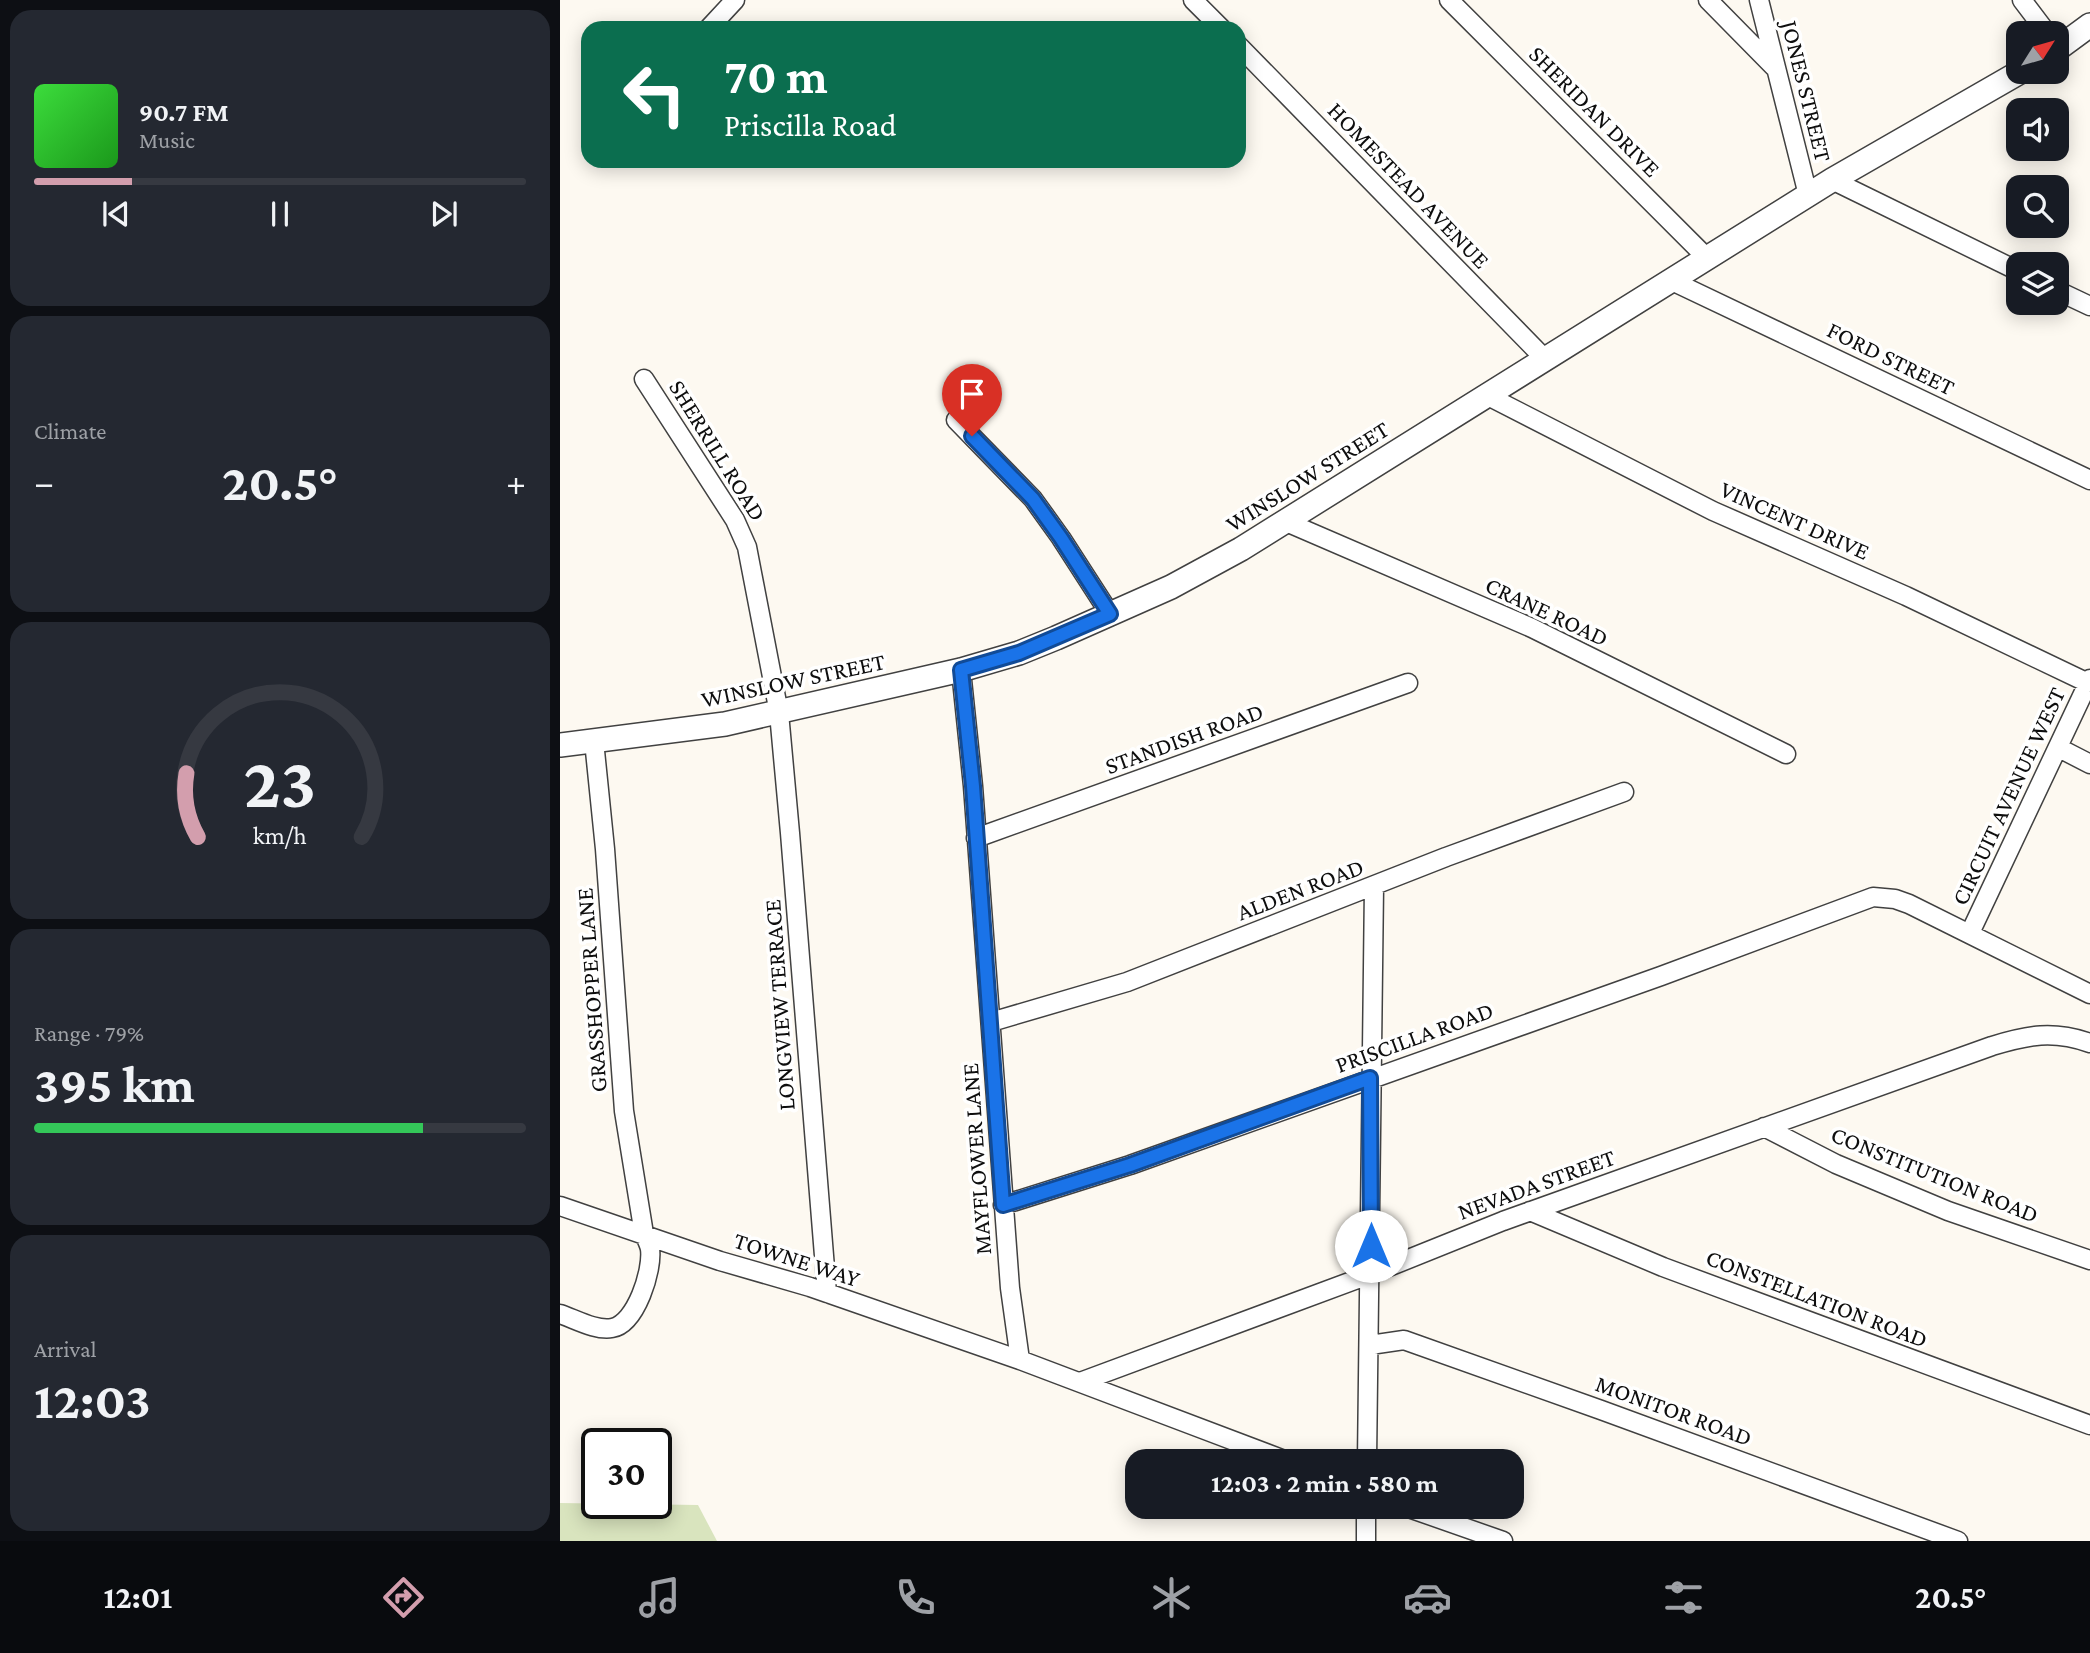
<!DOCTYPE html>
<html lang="en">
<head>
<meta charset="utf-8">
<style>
  body { margin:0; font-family:"Crimson Pro",serif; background:#242831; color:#f1f3f6; height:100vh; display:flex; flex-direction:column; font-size:26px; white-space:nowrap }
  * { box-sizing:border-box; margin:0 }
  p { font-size:23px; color:#9ea1a6 }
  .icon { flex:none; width:38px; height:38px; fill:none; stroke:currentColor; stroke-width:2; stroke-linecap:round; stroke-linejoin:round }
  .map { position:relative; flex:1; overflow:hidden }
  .panel { display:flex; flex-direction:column; gap:10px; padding:10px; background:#0d0f14; width:560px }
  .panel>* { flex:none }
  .banner { position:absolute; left:21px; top:21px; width:665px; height:147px; border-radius:21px; box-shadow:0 4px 18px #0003; background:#0b6e4f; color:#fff; overflow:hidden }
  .needle { width:46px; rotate:53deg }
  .controls { position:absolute; left:1446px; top:21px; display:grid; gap:14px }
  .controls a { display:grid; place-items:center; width:63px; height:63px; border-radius:14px; background:#171b24; box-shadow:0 4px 18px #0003; font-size:35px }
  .speed { position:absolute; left:21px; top:1428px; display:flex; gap:14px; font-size:35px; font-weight:700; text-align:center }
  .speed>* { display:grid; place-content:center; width:91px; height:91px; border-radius:50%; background:#171b24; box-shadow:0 4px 18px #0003; line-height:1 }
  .speed .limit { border:4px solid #111; border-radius:10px; background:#fff; color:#111 }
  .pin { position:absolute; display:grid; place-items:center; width:60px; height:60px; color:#fff; margin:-72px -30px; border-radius:50% 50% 50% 0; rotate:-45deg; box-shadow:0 0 7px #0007 }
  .pin .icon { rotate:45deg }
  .me { position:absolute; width:77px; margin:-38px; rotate:0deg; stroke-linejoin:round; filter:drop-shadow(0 0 5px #0008) }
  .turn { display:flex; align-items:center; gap:24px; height:147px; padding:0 28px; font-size:32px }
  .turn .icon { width:91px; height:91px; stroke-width:2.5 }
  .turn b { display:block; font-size:49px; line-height:60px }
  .big { font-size:52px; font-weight:700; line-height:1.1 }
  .panel .card { flex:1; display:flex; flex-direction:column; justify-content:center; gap:10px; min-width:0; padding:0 24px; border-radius:21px; background:#242831 }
  .panel .dial { align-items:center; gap:0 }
  .dial svg { height:182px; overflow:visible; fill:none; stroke:#363941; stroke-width:7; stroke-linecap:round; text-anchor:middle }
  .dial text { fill:#f1f3f6; stroke:none }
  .song { display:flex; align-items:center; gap:21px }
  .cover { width:84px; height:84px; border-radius:10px; background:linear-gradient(135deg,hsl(120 70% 55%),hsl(120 70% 35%)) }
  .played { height:7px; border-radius:4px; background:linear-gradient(90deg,#d39ead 20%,#363941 20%) }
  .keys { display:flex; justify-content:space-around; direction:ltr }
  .heat { display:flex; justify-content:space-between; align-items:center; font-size:38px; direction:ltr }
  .charge { height:10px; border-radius:5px; background:linear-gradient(90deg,#34c759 79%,#363941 0) }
  .trip { position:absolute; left:565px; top:1449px; width:399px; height:70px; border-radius:21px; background:#171b24; box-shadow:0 4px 18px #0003; font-weight:700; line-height:70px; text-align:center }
  .tab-bar { display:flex; height:112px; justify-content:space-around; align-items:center; background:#090b0e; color:#9ea1a6 }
  .tab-bar .icon { width:49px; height:49px }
  .tab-bar .active { color:#d39ead }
  .tab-bar b { font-size:32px; color:#f1f3f6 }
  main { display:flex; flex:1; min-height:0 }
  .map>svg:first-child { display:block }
  .park { fill:#d9e4be }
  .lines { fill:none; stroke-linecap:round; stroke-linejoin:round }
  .minor-casing { stroke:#414141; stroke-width:21 }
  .tertiary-casing { stroke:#414141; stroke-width:26 }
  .minor { stroke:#fff; stroke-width:18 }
  .tertiary { stroke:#fff; stroke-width:23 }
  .route-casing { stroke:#114b97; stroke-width:18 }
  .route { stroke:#1a73e8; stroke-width:12 }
  .labels { text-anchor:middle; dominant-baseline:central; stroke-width:7; stroke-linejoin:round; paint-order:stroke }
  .street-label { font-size:24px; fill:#0e0e0e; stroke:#fff }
</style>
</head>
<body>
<main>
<section class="panel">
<div class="card">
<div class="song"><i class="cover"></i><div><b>90.7 FM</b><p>Music</p></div></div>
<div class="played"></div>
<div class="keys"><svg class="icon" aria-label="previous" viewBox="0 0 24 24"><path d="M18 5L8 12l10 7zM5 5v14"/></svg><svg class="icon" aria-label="pause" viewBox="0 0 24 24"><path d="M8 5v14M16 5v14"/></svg><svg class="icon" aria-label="next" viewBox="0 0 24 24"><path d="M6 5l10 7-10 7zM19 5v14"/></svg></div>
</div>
<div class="card"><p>Climate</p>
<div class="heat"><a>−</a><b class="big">20.5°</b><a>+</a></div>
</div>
<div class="card dial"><svg viewBox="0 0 100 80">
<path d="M14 69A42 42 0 1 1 86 69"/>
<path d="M14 69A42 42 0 0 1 9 41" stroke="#d39ead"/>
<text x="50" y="56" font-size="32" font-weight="700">23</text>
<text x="50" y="72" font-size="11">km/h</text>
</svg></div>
<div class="card"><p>Range · 79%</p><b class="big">395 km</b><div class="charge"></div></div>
<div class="card"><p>Arrival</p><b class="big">12:03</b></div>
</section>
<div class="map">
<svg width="1530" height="1541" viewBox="0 0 1530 1541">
  <rect width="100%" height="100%" fill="#fdf9f1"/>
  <path class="park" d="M0,1503L138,1505L157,1541H0Z"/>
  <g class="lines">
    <defs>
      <path id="minor" d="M633,0L661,28
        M889,0L1146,257
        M1148,0L1214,67
        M1199,0L1248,195
        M1462,0L1487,33
        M149,28L175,0
        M679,46L984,358
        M1272,180L1458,271
        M1110,280L1530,480
        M1496,290L1530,306
        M84,379L175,520L187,547L219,713L230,833L267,1293
        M926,395L1153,511L1346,596L1528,683
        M396,420L473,499L501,538L550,614
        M724,521L972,628L1226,754
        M401,670L413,786L450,1288L460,1360L727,1461
        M1499,748L1530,764
        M416,838L848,683
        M1410,933L1530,679
        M431,1022L567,982L886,857L1064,792
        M1204,1127L1276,1164L1388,1211L1530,1260
        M443,1205L570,1165L1101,976L1313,897L1335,899L1349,904L1530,994
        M0,1206L160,1261L250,1287L460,1360
        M970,1211L1103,1267L1530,1425
        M0,1314C15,1319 36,1331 52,1328C76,1324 93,1270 90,1249C89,1244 86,1238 84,1234L64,1111L45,849L34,741
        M810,1345L844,1340L1041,1410L1398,1541
        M520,1382L811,1274L943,1221L1432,1046C1468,1035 1493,1030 1530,1043
        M807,1461C811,1270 810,1078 814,886
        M846,1507L943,1541
        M806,1541V1507"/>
      <path id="tertiary" d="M1496,50L1530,25
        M0,745L165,724L401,670L459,653L496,638L611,587L681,549L1272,180L1460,72"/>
    </defs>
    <use href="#minor" class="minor-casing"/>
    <use href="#tertiary" class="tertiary-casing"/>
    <use href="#minor" class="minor"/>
    <use href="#tertiary" class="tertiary"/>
  </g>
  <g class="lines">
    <defs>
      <path id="route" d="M412,436L473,499L501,538L550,614L459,653L401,670L413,786L443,1205L570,1165L810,1078L811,1246"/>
    </defs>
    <use href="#route" class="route-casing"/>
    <use href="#route" class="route"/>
  </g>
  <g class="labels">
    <g class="street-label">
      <text transform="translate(1247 91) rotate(76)">JONES STREET</text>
      <text transform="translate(1035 111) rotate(45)">SHERIDAN DRIVE</text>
      <text transform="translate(849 185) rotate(46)">HOMESTEAD AVENUE</text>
      <text transform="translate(1331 358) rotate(26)">FORD STREET</text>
      <text transform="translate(158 450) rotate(58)">SHERRILL ROAD</text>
      <text transform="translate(747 476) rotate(-32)">WINSLOW STREET</text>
      <text transform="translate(1235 520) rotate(24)">VINCENT DRIVE</text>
      <text transform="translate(987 611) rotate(25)">CRANE ROAD</text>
      <text transform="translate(233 680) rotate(-12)">WINSLOW STREET</text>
      <text transform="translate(624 738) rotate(-20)">STANDISH ROAD</text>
      <text transform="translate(1448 796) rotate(-65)">CIRCUIT AVENUE WEST</text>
      <text transform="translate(740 889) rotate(-21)">ALDEN ROAD</text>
      <text transform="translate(31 990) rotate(-94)">GRASSHOPPER LANE</text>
      <text transform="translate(219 1005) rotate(-94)">LONGVIEW TERRACE</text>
      <text transform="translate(854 1037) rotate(-20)">PRISCILLA ROAD</text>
      <text transform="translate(416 1159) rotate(-94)">MAYFLOWER LANE</text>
      <text transform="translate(1375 1174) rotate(22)">CONSTITUTION ROAD</text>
      <text transform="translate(976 1184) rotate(-20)">NEVADA STREET</text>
      <text transform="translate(237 1259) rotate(18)">TOWNE WAY</text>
      <text transform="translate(1257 1298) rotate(21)">CONSTELLATION ROAD</text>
      <text transform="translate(1114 1410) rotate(20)">MONITOR ROAD</text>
    </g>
  </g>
</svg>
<div class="controls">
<a><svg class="needle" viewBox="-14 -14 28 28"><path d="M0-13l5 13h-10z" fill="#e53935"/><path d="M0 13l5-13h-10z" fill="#9ea1a6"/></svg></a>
<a><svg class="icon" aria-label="sound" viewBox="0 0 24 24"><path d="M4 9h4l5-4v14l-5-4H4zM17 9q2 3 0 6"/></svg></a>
<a><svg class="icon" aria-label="search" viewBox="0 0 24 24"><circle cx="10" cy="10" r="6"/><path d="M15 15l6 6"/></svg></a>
<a><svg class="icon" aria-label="layers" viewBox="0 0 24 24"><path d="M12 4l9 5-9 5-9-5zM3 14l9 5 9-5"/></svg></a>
</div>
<div class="speed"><div class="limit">30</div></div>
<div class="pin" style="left:412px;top:436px;background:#d93025"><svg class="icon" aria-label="arrive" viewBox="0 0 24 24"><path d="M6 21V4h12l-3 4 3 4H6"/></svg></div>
<svg class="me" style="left:811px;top:1246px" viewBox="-20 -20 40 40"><circle r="19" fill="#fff"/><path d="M0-13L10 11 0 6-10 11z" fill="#1a73e8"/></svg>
<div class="trip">12:03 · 2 min · 580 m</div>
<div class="banner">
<div class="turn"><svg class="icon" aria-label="left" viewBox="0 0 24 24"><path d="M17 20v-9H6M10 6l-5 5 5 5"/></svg><div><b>70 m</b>Priscilla Road</div></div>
</div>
</div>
</main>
<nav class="tab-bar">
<b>12:01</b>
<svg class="icon active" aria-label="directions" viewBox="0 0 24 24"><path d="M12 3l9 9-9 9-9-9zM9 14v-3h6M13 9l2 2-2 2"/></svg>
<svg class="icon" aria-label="music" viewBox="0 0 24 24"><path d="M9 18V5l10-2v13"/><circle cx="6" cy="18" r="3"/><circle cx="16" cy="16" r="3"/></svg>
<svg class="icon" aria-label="phone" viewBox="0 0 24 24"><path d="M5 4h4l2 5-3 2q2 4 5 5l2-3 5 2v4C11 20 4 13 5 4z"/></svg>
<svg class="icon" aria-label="climate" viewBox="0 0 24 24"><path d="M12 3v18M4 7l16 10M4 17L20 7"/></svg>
<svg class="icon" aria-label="car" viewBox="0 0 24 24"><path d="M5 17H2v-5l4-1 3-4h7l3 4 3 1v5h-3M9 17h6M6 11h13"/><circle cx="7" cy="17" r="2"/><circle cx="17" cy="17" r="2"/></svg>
<svg class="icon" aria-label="filters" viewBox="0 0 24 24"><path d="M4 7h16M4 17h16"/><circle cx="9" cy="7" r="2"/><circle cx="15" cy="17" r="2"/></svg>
<b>20.5°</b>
</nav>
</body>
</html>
